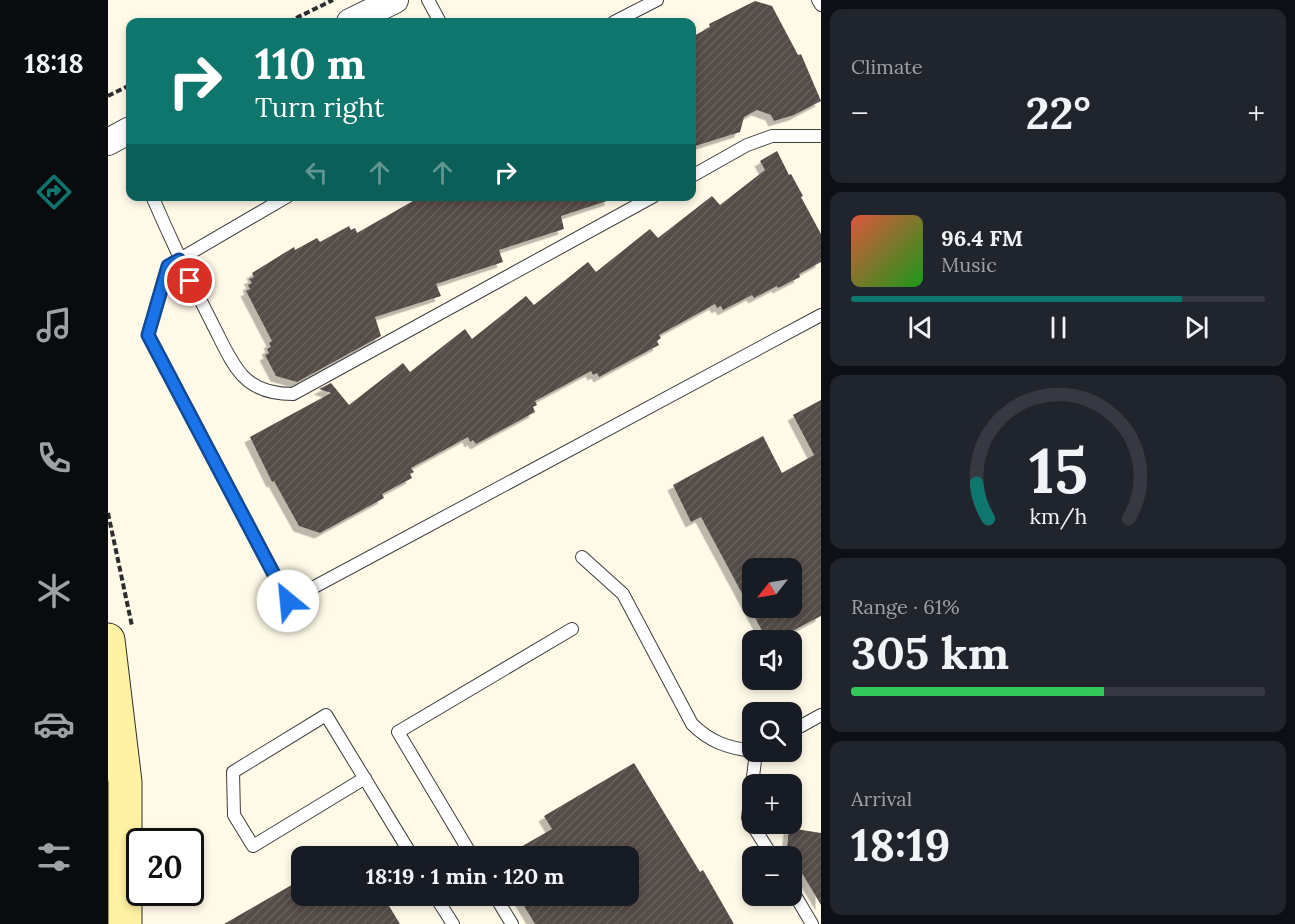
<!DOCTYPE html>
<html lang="en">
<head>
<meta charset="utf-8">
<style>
  body { margin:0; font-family:Lora,serif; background:#20242c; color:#f1f3f6; height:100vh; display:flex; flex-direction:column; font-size:22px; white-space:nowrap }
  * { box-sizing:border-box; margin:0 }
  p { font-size:20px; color:#9ea1a6 }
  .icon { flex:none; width:33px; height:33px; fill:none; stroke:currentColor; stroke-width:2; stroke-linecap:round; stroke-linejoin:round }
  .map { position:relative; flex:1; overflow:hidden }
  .side { display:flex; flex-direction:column; gap:9px; padding:9px; background:#0d0f14; width:474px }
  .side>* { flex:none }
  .guide { position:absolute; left:18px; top:18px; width:570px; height:183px; border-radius:12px; box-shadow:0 3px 9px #0003; background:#0f766e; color:#fff; overflow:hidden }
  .needle { width:39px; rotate:239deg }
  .tools { position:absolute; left:634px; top:558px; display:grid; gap:12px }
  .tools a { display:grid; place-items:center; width:60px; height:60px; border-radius:12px; background:#171b24; box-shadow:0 3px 9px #0003; font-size:30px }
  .speed { position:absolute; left:18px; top:828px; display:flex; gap:12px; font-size:30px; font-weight:700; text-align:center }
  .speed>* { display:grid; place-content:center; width:78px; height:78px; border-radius:50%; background:#171b24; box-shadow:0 3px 9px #0003; line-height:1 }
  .speed .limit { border:3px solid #111; border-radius:9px; background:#fff; color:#111 }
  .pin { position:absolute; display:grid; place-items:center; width:51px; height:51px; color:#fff; margin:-26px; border:3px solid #fff; border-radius:50%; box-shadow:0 2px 6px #0007 }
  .me { position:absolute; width:66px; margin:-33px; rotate:332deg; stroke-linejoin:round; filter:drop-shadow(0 0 4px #0008) }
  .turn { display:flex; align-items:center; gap:21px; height:126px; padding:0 30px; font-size:27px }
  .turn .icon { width:78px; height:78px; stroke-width:2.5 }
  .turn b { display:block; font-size:42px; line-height:51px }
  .lanes { display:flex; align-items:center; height:57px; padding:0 30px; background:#0003; justify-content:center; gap:30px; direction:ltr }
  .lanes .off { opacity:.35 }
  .big { font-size:45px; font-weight:700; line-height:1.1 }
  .side .tile { flex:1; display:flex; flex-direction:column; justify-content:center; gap:9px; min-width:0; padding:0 21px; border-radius:12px; background:#20242c }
  .side .dial { align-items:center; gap:0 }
  .dial svg { height:156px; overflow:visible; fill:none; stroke:#363941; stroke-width:7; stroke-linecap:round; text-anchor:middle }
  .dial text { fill:#f1f3f6; stroke:none }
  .song { display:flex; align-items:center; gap:18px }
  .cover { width:72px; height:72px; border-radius:9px; background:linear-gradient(135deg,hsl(10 70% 55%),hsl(120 70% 35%)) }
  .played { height:6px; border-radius:3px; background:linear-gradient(90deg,#0f766e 80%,#363941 80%) }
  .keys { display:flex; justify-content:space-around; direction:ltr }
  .heat { display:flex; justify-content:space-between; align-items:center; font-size:33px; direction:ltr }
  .charge { height:9px; border-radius:4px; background:linear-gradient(90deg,#34c759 61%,#363941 0) }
  .trip { position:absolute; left:183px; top:846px; width:348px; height:60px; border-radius:12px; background:#171b24; box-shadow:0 3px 9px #0003; font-weight:700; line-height:60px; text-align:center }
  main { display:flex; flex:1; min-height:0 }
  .dock { display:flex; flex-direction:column; width:108px; justify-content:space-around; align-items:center; background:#090b0e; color:#9ea1a6 }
  .dock .icon { width:42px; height:42px }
  .dock .current { color:#0f766e }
  .dock b { font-size:27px; color:#f1f3f6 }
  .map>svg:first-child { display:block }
  .building { fill:url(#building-hatch); fill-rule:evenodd; filter:url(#shadow) }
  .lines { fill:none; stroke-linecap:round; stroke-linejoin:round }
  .service-casing { stroke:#3e3e3e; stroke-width:14 }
  .minor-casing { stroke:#3e3e3e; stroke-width:28 }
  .secondary-casing { stroke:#2d2d2d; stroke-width:35 }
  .path { stroke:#2d2d2d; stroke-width:4; stroke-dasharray:6 3; stroke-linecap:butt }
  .service { stroke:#fff; stroke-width:12 }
  .minor { stroke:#fff; stroke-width:26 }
  .secondary { stroke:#fff2a3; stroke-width:33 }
  .route-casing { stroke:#114b97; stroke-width:15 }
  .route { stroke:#1a73e8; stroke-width:10 }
</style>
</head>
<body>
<main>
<nav class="dock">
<b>18:18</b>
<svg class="icon current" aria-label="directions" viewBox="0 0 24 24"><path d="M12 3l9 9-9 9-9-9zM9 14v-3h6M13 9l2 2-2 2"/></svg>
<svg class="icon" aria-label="music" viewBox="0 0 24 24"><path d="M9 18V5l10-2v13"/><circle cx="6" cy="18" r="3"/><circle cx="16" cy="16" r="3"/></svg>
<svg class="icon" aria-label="phone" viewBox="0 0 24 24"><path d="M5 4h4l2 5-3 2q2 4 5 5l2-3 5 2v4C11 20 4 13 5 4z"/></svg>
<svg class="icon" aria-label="climate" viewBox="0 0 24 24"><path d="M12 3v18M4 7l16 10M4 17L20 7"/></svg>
<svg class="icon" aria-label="car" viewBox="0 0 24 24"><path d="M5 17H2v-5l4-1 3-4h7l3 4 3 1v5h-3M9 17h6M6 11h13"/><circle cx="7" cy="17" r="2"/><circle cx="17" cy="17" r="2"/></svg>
<svg class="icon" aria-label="filters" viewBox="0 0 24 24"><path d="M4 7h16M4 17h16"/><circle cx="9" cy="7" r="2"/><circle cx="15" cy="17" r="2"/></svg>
</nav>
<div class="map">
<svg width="713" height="924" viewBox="0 0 713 924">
  <defs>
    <pattern id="building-hatch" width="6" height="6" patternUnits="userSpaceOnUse" patternTransform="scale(1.5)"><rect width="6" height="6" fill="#544b46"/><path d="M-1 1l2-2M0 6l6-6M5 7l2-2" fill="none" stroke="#68605c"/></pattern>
    <filter id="shadow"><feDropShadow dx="-5.5" dy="5.5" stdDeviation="0" flood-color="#0004"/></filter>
  </defs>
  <rect width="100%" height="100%" fill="#fffae8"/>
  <path class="building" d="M647,1L664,6L690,55L693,54L713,101L686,115L666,121L663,115L649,110L636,117L632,132L584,147V37L602,27L601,24Z
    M669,151L681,175L683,174L695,196L693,197L713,234V262L691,274L692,277L670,288L669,286L646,298L644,295L615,310L613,306L609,308L607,304L551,335L553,338L549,341L551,345L491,377L489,373L485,375L483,371L427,401L429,405L425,407L427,412L368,444L365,440L362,442L360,437L303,468L306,472L302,474L304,478L274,494L276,498L212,533L191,526L166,481L164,482L142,437L223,393L211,389L223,383L241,405L295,363L302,372L357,329L364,339L418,296L426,305L480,262L488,272L542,229L550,238L604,196L612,205L657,170L652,161Z
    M312,197H502V200L453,216L456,229L391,250L395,262L328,284L333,296L267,317L273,336L189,382L168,376L157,355L161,353L159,349L163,347L161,343L164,341L138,291L142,289L140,285L144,283L141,279L146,277L144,273L186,247L187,250L209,238L212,242L241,226L243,230L247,228L249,233Z
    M713,400V616L667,640H659L593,517L583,522L565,485L655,436L674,473L706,455L685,415ZM645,568H684V608H645Z
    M526,763L592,872L595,870L626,924H427L410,896H520V856H397L444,829L436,816Z
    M681,828L713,833V905L679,848Z
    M194,879V896H275L292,924H116Z"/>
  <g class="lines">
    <defs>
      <path id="service" d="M320,0L332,22
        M710,0L713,5
        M506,22L549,0
        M584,176L639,145L664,136H713
        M44,196C63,240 83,282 105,325C114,342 122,362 135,376C148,390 167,394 185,394L546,196
        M180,196L60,266L40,335L180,601L713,315
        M474,557L515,594L584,724C602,742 620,748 645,751
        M684,731L713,715
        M648,752L640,818L664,856
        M257,778L145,846L126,815L125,772L218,715L304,856
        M364,856L290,732L464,629
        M684,890L704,924
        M327,896L345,924
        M387,896L404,924"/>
      <path id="minor" d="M242,22L287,0
        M0,142L22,130"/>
      <path id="secondary" d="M0,640L17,782V924"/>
    </defs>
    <use href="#service" class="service-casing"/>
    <use href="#minor" class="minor-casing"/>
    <use href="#secondary" class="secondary-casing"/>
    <path class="path" d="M180,22L225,0
      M0,96L22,85
      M0,513L24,626"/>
    <use href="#service" class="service"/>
    <use href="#minor" class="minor"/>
    <use href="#secondary" class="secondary"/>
  </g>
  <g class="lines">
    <defs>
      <path id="route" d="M82,281L71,260L60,266L40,335L180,601"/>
    </defs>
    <use href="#route" class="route-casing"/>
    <use href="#route" class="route"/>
  </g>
</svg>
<div class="tools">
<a><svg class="needle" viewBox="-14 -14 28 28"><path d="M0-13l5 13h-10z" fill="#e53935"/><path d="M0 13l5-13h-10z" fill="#9ea1a6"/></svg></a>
<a><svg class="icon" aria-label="sound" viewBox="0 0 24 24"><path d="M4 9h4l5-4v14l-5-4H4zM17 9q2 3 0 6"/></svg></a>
<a><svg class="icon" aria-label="search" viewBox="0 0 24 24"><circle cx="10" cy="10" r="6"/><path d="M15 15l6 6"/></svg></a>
<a>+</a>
<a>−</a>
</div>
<div class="speed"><div class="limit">20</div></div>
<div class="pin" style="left:82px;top:281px;background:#d93025"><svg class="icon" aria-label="arrive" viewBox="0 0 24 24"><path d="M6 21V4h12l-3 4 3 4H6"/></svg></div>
<svg class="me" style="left:180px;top:601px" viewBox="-20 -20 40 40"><circle r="19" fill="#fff"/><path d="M0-13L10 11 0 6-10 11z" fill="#1a73e8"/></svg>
<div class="trip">18:19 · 1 min · 120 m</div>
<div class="guide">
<div class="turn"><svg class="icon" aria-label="right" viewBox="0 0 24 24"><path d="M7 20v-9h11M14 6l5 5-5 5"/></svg><div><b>110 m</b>Turn right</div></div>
<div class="lanes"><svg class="icon off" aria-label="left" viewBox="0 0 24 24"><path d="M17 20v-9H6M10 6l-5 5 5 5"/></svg><svg class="icon off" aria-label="ahead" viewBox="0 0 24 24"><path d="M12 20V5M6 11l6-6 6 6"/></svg><svg class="icon off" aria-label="ahead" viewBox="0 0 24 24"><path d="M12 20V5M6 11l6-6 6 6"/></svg><svg class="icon" aria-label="right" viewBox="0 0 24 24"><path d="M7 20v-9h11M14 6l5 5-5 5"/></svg></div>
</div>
</div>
<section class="side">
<div class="tile"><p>Climate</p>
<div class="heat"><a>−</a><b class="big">22°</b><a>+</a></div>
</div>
<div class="tile">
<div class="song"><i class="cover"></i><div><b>96.4 FM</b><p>Music</p></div></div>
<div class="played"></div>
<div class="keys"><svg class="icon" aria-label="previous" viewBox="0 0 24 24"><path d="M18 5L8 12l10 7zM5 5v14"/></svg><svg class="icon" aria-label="pause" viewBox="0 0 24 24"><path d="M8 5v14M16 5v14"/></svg><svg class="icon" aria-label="next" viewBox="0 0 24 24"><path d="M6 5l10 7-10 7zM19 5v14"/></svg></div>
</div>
<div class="tile dial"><svg viewBox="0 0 100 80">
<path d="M14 69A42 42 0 1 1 86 69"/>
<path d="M14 69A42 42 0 0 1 8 51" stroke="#0f766e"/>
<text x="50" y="56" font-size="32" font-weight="700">15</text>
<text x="50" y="72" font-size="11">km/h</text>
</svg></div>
<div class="tile"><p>Range · 61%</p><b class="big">305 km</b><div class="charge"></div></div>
<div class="tile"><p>Arrival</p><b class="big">18:19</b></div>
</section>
</main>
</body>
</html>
